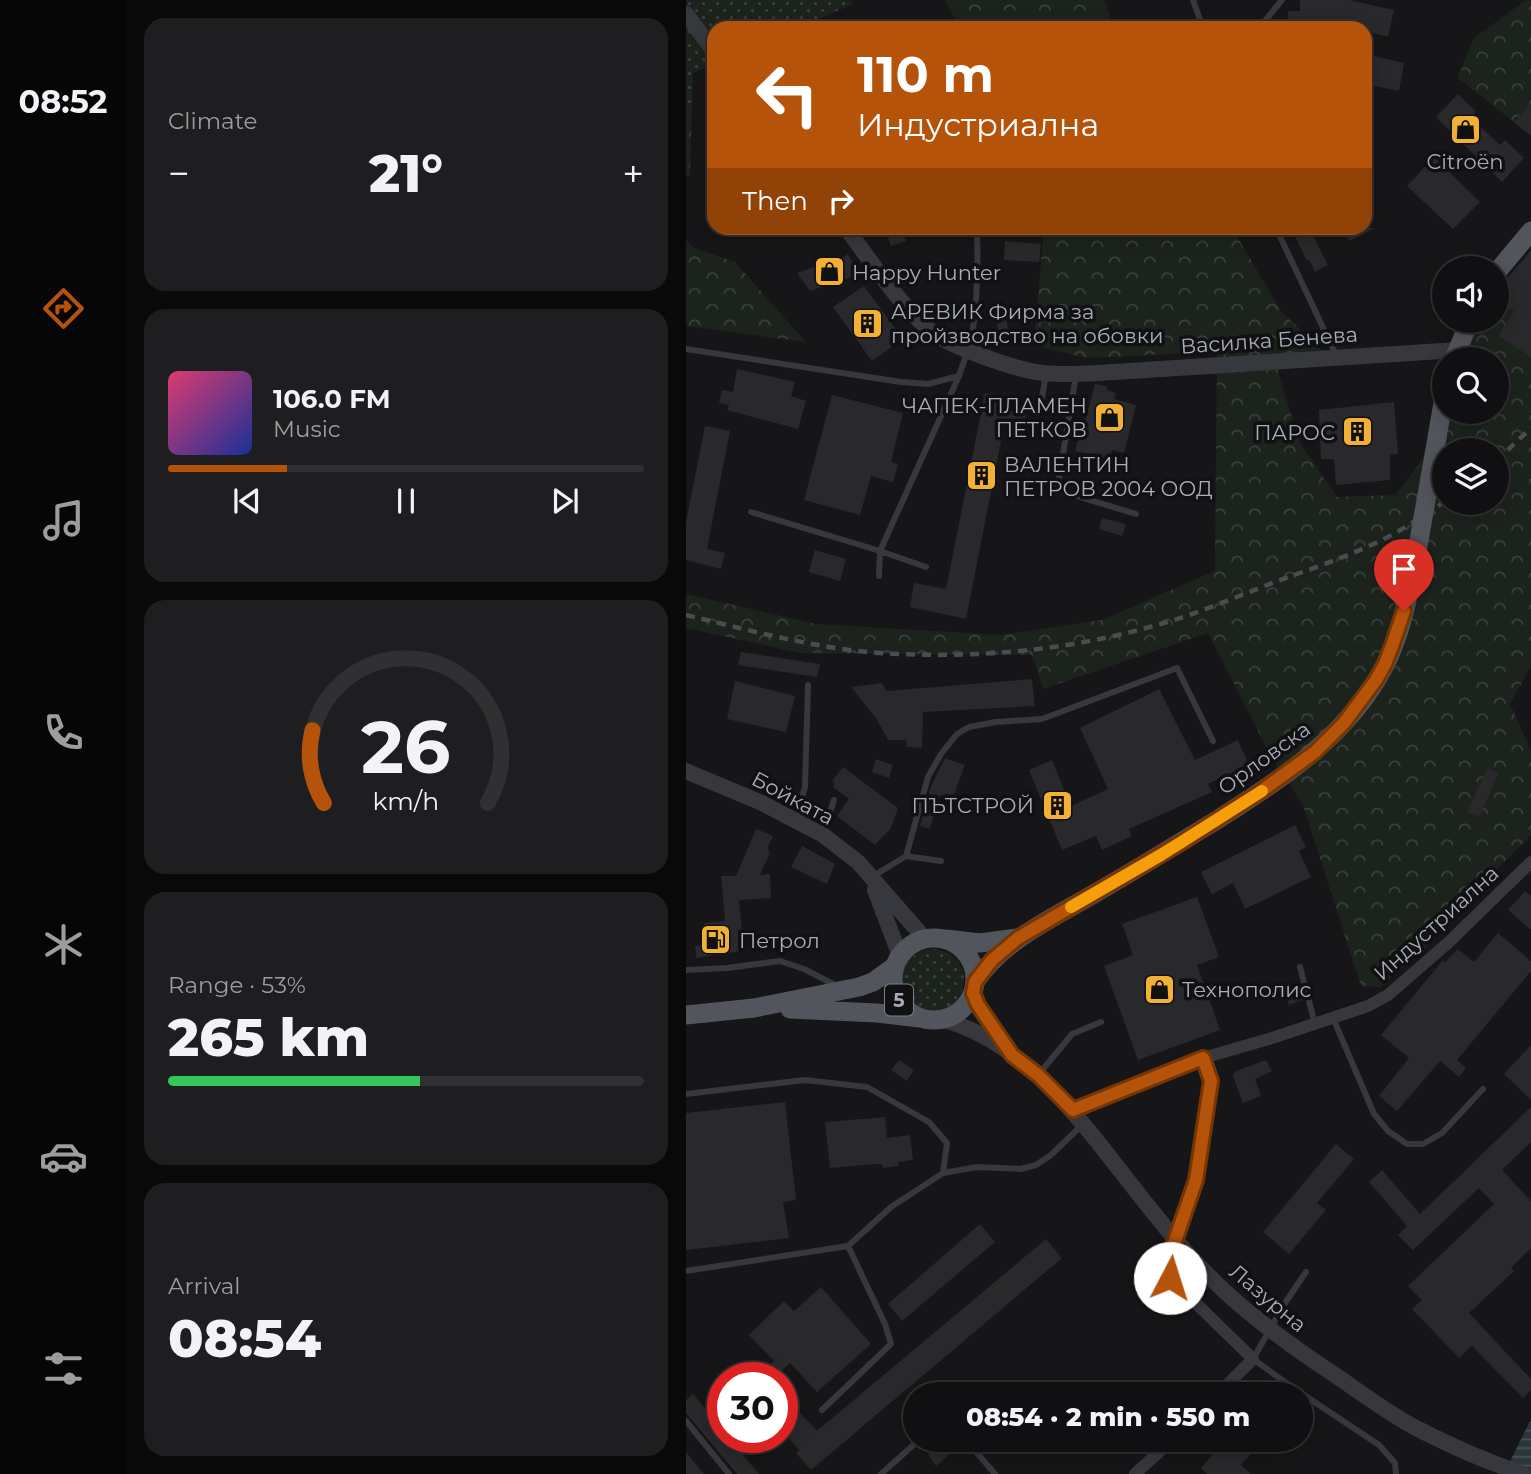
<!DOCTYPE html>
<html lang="en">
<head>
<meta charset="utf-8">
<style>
  body { margin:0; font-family:Montserrat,sans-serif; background:#1e1e20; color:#f1f3f6; height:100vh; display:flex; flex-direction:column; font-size:26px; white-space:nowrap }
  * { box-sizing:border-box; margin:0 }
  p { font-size:23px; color:#9c9d9f }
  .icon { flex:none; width:38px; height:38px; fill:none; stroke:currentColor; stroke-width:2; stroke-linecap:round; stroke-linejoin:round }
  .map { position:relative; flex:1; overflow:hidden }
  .side { display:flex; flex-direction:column; gap:18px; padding:18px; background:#09090a; width:560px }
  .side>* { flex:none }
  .hud { position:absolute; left:21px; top:21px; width:665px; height:214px; border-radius:21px; box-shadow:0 4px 18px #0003,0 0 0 2px #303032; background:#b45309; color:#fff; overflow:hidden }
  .fabs { position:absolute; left:746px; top:256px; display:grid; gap:14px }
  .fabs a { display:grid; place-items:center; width:77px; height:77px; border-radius:50%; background:#101012; box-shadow:0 4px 18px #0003,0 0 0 2px #303032; font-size:35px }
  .speed { position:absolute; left:21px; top:1362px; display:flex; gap:14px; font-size:35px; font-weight:700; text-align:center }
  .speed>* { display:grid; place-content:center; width:91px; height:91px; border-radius:50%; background:#101012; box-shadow:0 4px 18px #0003,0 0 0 2px #303032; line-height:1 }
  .speed .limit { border:10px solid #d22; background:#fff; color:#111 }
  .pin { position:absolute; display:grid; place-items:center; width:60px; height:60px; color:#fff; margin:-72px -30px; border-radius:50% 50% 50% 0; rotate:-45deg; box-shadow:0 0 7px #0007 }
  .pin .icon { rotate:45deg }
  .me { position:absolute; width:77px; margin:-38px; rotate:5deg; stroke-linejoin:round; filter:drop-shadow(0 0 5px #0008) }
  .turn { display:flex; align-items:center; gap:24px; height:147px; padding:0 35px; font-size:32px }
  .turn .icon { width:91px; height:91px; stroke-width:2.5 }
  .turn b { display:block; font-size:49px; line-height:60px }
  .then { display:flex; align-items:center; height:66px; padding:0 35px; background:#0003; gap:14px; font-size:26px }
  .big { font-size:52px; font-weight:800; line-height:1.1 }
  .side .tile { flex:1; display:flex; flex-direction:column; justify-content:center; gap:10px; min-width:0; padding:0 24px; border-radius:21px; background:#1e1e20 }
  .side .dial { align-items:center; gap:0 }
  .dial svg { height:182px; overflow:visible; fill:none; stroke:#303032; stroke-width:7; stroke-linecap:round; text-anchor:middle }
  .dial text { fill:#f1f3f6; stroke:none }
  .song { display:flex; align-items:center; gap:21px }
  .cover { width:84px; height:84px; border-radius:10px; background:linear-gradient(135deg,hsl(340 70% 55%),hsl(230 70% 35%)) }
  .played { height:7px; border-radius:4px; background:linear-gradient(90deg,#b45309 25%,#303032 25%) }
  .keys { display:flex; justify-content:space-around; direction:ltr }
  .heat { display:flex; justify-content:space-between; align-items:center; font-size:38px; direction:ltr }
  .charge { height:10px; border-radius:5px; background:linear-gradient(90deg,#34c759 53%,#303032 0) }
  .trip { position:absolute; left:217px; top:1382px; width:410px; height:70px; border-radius:35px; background:#101012; box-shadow:0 4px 18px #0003,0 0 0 2px #303032; font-weight:800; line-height:70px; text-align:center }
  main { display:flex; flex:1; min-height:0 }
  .dock { display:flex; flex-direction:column; width:126px; justify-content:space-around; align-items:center; background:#060607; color:#9c9d9f }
  .dock .icon { width:49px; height:49px }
  .dock .active { color:#b45309 }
  .dock b { font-size:32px; color:#f1f3f6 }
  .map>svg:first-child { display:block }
  .grass { fill:url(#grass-dots) }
  .forest { fill:url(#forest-crowns); fill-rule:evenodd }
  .water { fill:url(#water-rules) }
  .building { fill:#29292c }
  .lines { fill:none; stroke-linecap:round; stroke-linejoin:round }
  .service { stroke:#37383d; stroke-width:6 }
  .minor { stroke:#37383d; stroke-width:12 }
  .tertiary { stroke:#37383d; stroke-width:16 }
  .primary { stroke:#53555c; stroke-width:19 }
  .rail { stroke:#4a4c52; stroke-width:4.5; stroke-dasharray:9 7; stroke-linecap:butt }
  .tertiary-bridge { stroke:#37383d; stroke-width:16 }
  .primary-bridge { stroke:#53555c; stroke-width:19 }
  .route-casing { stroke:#753606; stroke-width:18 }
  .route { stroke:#b45309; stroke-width:12 }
  .slow { stroke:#f59e0b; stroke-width:12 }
  .labels { text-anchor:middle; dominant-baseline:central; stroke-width:7; stroke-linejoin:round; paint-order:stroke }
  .shield { fill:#111113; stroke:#7b7e86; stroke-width:2 }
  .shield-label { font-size:19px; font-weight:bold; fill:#a8adb8 }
  .poi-label { font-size:21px; fill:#a8adb8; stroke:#111113; text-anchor:start }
  .street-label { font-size:21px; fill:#a8adb8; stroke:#111113 }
</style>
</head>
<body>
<main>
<nav class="dock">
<b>08:52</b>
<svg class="icon active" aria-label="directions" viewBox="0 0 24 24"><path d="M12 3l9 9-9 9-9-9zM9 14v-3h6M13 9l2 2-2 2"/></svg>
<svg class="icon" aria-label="music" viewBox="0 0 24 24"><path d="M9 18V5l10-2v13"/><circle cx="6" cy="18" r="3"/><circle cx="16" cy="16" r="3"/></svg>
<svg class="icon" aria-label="phone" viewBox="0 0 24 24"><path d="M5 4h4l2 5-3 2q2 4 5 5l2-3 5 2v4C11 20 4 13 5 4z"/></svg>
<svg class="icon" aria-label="climate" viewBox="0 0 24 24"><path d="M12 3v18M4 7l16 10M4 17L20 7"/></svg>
<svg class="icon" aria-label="car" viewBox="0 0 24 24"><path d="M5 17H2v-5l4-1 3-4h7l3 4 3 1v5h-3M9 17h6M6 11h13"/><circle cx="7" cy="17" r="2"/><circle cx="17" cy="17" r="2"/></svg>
<svg class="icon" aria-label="filters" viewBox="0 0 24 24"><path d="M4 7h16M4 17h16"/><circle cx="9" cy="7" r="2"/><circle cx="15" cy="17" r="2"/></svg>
</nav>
<section class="side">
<div class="tile"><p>Climate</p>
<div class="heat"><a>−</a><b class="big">21°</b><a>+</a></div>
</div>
<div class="tile">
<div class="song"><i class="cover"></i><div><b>106.0 FM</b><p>Music</p></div></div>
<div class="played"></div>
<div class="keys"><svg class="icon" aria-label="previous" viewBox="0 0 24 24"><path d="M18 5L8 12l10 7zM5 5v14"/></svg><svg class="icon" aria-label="pause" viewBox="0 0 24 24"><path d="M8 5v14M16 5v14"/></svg><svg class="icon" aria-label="next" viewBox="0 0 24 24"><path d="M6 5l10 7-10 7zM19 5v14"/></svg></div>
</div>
<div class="tile dial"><svg viewBox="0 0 100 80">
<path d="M14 69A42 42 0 1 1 86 69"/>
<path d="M14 69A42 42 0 0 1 9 37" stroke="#b45309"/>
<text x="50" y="56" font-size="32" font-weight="700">26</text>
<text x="50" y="72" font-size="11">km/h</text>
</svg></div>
<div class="tile"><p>Range · 53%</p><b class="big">265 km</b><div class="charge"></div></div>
<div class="tile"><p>Arrival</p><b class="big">08:54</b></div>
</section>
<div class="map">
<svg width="845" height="1474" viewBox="0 0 845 1474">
  <defs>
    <pattern id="grass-dots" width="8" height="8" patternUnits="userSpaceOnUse" patternTransform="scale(1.75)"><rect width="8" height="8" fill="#1c231d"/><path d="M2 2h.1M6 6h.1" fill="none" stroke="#3a403c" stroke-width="1.8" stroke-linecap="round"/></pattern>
    <pattern id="forest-crowns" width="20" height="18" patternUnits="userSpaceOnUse" patternTransform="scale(1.75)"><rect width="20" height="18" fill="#1c231d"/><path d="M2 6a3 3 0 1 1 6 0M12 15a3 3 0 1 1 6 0" fill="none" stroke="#3a403c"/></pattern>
    <pattern id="water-rules" width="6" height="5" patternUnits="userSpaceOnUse" patternTransform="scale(1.75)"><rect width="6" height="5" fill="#2c353c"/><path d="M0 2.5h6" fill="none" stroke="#485056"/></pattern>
  </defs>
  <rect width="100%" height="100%" fill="#161618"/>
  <path class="grass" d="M0,0H165L167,4L112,28H28V64L7,73L6,107L0,114Z
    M216 980a31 31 0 1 1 62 0a31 31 0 1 1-62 0Z"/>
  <path class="forest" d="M259,0H418L429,28H273Z
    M840,0H845V103L828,122L772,78L787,39Z
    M6,107L4,177L0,176V114Z
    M353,228H546L595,311L636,351L591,369L614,443L651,497L709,495L731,467L762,411H810V359H780L793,320H810V300L828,311L812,336L845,357V666L824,704L845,751V835L769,911L740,947L694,987L675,986L617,805L587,760L522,633L357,689L346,655L114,653L0,628V594L130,624L314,635L416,620L529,571L531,352L400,358L348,345L357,238ZM758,450H810V502H758Z
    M0,240L8,248L49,262L120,342L0,326Z"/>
  <path class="water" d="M845,1421V1474H818L843,1423Z"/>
  <path class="building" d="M614,0H663L708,10L702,37L679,31V28H664L627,19V28H602V11H614Z
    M679,54L718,63L713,91L679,84Z
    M772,94L790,111L785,118L814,145L819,140L838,158L816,182L750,117Z
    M845,103V136L828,122Z
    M748,157L794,202L767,229L721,186Z
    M199,228H215L220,241L205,246Z
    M605,228H623L642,265L629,272L623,260L621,261Z
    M657,228H690L663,241Z
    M319,241L355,244L353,262L318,260Z
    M845,250V357L812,336L828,311L810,300V285L819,281Z
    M161,254L174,271L168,276L124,291L111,273L158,257Z
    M178,286L217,339L186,361L147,307Z
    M317,304L323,331L313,333L307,307Z
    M51,369L109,382L105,396L120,401L112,429L41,410L43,405L33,403L36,390L47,392Z
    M409,384L421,386V390L430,393L428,399L450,405L438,453L426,450L424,460L389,451L395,428L397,429Z
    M299,393L324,398L321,409L340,413L337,430L318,426L280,619L224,607L228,583L260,589Z
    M146,395L217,413L205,462L212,464L207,482L185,476L174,515L118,500Z
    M708,402L712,454L704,455V480L650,485L648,459H635L633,410Z
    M19,426L44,431L21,549L39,553L35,569L0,560V522Z
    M416,518L440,524L436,536L413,529Z
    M129,550L160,559L154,581L123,572Z
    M55,652L134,664L131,677L52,665Z
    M346,679L349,706L237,712L236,748L221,747L220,740H202L190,718L165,687L196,683L200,691Z
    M49,681L109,696L100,732L41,719Z
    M473,689L509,760L552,740L563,765L522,784L526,792L443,829L446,836L416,850L410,836L376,850L343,770L366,760L385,806L422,789L394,728Z
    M259,758L279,765L266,800L254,795L244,829L234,826L245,786Z
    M190,759L207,765L203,778L186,772Z
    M157,767L212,808L205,828L189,845L151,816L163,799L147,787L149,783L146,781Z
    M802,768L813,773L793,817L781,812Z
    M609,825L620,847L613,851L625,877L559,909L547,883L526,894L515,872Z
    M70,829L87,836L82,847L83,852L84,853L74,875L84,874L85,898L53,900L56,930H52L55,951L10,958L9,946L19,945L18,923L39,921L35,876H50Z
    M116,846L149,864L141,884L105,867Z
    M839,891L845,896V930L822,910Z
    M511,897L533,957L511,965L534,1030L452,1060L418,966L447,955L436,924Z
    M812,933L845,961V971L771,1060L780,1068L773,1077L754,1061L711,1111L693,1096L723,1058L695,1035L757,960L759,962L772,949L788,962Z
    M614,989L617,1000L603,1005L599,994Z
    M845,1045V1100L818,1074Z
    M213,1060L228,1070L221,1081L205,1070Z
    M580,1060L586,1071L569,1079L575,1096L557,1103L547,1076L548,1072Z
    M99,1102L110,1200L97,1202L103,1238L0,1250V1113Z
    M845,1107V1142L816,1170L845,1201V1248L825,1268L828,1271L783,1313L845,1379V1390L837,1398L786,1346L773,1358L726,1309L736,1300L722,1286L808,1204L793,1188L727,1250L712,1235L721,1226L683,1182L696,1170L734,1214Z
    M199,1117L201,1138L224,1135L227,1160L212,1162L213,1166L197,1168L196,1164H189L144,1168L139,1122Z
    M650,1144L668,1159L631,1203L640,1210L603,1254L577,1232Z
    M294,1224L309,1242L216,1321L202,1304Z
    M360,1239L376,1258L125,1470L110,1453L113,1450L96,1431V1393L131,1431Z
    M135,1287L185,1344L131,1392L104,1363L89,1377H71L88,1361L63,1335L98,1301L108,1311Z
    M7,1394L37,1430V1437H42L73,1474H51L0,1413V1400Z
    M260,1440H268L273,1446L250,1466L242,1455Z
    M540,1440H576L555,1465L565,1474H521L515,1468Z
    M0,1452L18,1474H0Z"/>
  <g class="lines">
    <path class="service" d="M507,0L517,28
      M573,28L596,0
      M590,228L650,355
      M0,349L215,382L242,384L273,376
      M390,375L371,490L450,514
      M354,410L360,374
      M65,512L194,551L240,567
      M193,576L194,551L273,376C278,360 285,344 287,328C292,294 292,261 291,228
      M109,819L119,787L122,685
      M137,833L148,800
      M220,856L255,861
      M186,877L220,856L242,777L255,754L271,734L283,727L310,722L356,719L491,668L527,741
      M614,967L629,1024
      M0,970L41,968L94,961L118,969L151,986
      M647,1018L688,1114L702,1131L721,1144H737L756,1133L797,1089
      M353,1074L386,1034L415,1022
      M0,1094L119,1080L181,1087L243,1122L261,1143L257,1173
      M0,1271L162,1246L205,1207L257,1173L291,1167L335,1169L350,1165L365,1155L396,1125
      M620,1272L599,1303L567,1359L606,1387L693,1445L709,1463L710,1474
      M136,1410L205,1344L199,1324L162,1246
      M0,1421L43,1474
      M280,1440L309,1474
      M195,1474L233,1440"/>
    <path class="minor" d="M517,1058L525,1081L510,1180L480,1264L484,1278L567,1359L531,1395
      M387,1110L517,1058L586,1038L682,1006L702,995L763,942L845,862
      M449,1474L486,1440"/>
    <path class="tertiary" d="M0,14L28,51
      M160,228C186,262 213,305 246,332C266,347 332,371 358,373C375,375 394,374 412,373L772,350
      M0,771L76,803L137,835L172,862L239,939
      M189,890L214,956
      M287,993L298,1015L321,1047
      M255,1019C323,1037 373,1093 415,1146"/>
    <path class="primary" d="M810,273L845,231
      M768,359L784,320
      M744,478L758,397
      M207 979a41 41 0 1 1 82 0a41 41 0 1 1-82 0Z
      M260,939L294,943L331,938
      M289,982C318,940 363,920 406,895C449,870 492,844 534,818C598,777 663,735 699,665C714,636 721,601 728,569
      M104,1009L191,1013L234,1018
      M0,1015L68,1008L173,987L187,982L209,966"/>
    <path class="rail" d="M810,461L845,428
      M0,615C63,630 127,648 193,653C286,659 381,651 471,625C508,615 545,599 581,585C615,572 651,561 685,545C711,534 734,518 758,502"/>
    <path class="tertiary-bridge" d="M415,1146C452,1193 488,1242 531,1284C567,1319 608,1348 649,1375C677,1394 704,1415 734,1430C767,1447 802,1462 837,1474"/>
    <path class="primary-bridge" d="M728,569L744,478"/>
  </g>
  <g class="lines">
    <defs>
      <path id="route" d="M484,1278L481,1264L510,1180L525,1081L517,1058L387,1110L352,1075L326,1055L292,1005L287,993L289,982L306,960L332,938L496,842L574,792L629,752L658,723L690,680L699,664L706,646L718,611"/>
    </defs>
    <use href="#route" class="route-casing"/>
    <use href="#route" class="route"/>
    <path class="slow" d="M385,907L475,855L576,791"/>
  </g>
  <defs>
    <symbol id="shop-square" viewBox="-11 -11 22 22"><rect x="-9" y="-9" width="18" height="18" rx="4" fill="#f2b134" stroke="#111113"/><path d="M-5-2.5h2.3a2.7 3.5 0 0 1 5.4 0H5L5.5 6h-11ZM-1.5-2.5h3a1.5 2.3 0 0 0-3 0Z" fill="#111"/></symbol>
    <symbol id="building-square" viewBox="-11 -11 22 22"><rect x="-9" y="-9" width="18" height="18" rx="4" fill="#f2b134" stroke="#111113"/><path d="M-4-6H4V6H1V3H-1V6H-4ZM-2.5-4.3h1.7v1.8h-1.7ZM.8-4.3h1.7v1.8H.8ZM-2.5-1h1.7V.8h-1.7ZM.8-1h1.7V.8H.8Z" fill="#111"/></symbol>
    <symbol id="fuel-square" viewBox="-11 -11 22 22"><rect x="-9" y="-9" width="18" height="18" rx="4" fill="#f2b134" stroke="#111113"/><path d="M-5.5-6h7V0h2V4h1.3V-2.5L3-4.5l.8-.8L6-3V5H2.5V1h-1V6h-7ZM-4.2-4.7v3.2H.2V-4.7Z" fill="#111"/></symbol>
  </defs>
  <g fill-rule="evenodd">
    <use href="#shop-square" x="762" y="112" width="35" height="35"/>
    <use href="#shop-square" x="126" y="254" width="35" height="35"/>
    <use href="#building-square" x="164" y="306" width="35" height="35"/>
    <use href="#shop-square" x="406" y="400" width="35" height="35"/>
    <use href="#building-square" x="654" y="414" width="35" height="35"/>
    <use href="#building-square" x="278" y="458" width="35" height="35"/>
    <use href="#building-square" x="354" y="788" width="35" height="35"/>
    <use href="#fuel-square" x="12" y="922" width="35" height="35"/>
    <use href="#shop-square" x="456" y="972" width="35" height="35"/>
  </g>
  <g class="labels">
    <rect class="shield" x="199" y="984.5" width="28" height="31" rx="5"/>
    <g class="shield-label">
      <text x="213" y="1000">5</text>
    </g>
    <g class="poi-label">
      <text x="779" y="161" text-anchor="middle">Citroën</text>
      <text x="166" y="272">Happy Hunter</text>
      <text x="205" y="311">АРЕВИК Фирма за<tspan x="205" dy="24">пройзводство на обовки</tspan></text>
      <text x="401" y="405" text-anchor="end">ЧАПЕК-ПЛАМЕН<tspan x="401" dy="24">ПЕТКОВ</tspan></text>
      <text x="649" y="432" text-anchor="end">ПАРОС</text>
      <text x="318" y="464">ВАЛЕНТИН<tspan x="318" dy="24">ПЕТРОВ 2004 ООД</tspan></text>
      <text x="348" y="805" text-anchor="end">ПЪТСТРОЙ</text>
      <text x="53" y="940">Петрол</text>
      <text x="496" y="989">Технополис</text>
    </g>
    <g class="street-label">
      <text transform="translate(583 340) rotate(-4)">Василка Бенева</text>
      <text transform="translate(578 758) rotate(-36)">Орловска</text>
      <text transform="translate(107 798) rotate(28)">Бойката</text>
      <text transform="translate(750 923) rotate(-42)">Индустриална</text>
      <text transform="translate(582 1298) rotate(40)">Лазурна</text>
    </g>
  </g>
</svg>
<div class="fabs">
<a><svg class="icon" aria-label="sound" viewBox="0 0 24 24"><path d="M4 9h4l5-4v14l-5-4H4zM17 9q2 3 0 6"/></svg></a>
<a><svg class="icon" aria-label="search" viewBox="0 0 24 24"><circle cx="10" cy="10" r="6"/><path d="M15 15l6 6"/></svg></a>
<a><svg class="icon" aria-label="layers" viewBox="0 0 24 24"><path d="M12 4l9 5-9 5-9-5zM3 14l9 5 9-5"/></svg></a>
</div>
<div class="speed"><div class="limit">30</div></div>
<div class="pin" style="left:718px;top:611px;background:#d93025"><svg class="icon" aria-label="arrive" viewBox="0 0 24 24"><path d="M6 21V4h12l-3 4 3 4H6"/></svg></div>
<svg class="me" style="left:484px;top:1278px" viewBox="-20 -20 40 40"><circle r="19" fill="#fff"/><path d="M0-13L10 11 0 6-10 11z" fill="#b45309"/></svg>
<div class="trip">08:54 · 2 min · 550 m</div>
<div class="hud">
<div class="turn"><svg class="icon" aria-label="left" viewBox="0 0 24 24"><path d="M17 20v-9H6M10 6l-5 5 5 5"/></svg><div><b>110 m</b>Индустриална</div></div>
<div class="then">Then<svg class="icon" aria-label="right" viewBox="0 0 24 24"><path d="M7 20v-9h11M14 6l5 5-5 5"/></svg></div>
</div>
</div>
</main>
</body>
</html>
